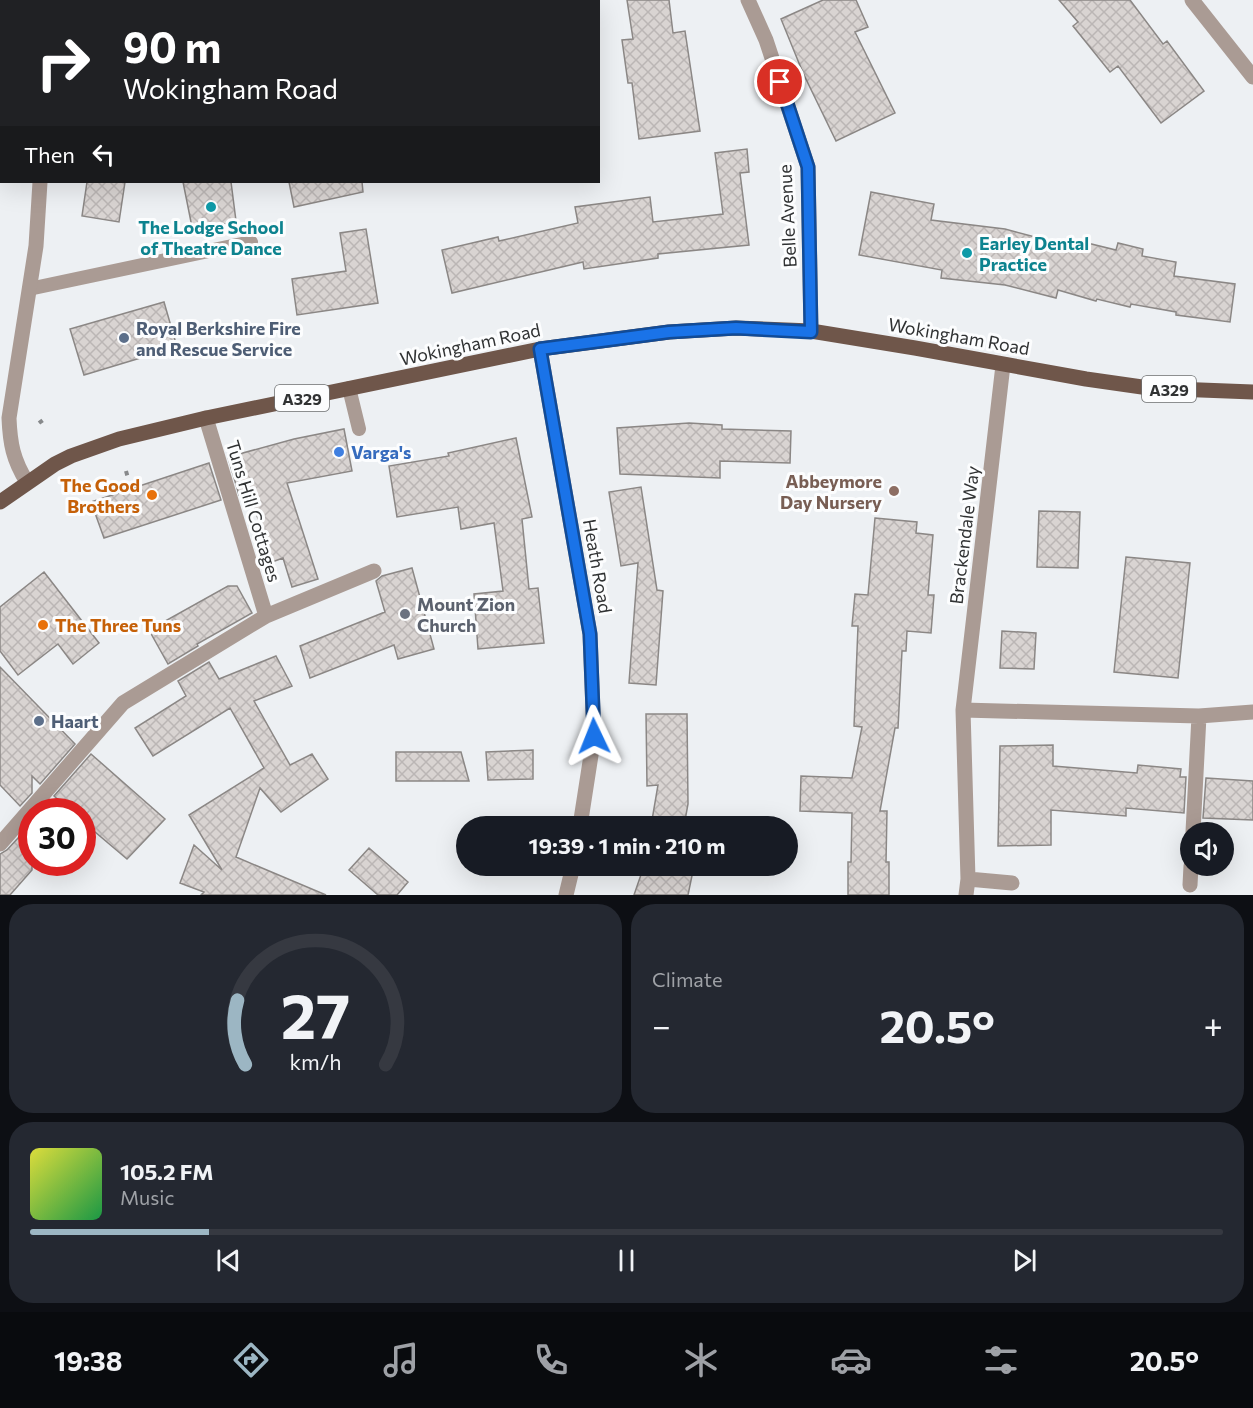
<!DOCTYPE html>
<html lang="en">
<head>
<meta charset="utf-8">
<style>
  body { margin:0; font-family:Commissioner,sans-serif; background:#242831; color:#f1f3f6; height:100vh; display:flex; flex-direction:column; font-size:22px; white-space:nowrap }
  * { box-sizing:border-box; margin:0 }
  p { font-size:20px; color:#9ea1a6 }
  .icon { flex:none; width:33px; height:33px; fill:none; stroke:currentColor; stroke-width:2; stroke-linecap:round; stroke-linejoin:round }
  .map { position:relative; height:895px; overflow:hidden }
  .details { display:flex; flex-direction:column; gap:9px; padding:9px; background:#0d0f14; flex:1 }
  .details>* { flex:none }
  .hud { position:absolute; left:0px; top:0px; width:600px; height:183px; box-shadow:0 6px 24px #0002; background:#202124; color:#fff; overflow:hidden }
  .fabs { position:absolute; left:1180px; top:822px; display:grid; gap:12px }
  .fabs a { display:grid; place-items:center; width:54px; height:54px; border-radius:50%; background:#171b24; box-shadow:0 6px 24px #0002; font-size:30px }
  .speed { position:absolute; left:18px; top:798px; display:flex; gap:12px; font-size:30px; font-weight:700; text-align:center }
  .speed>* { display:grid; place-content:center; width:78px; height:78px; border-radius:50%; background:#171b24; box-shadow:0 6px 24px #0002; line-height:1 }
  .speed .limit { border:9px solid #d22; background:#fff; color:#111 }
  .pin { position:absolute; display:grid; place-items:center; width:51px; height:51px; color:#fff; margin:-26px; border:3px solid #fff; border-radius:50%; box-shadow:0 2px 6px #0007 }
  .me { position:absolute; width:66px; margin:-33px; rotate:358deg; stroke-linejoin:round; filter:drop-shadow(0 0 4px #0008) }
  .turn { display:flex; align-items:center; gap:21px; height:126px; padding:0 24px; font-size:27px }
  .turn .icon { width:78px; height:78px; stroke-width:2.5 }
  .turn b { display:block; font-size:42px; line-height:51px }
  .then { display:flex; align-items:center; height:57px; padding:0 24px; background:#0003; gap:12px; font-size:22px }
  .big { font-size:45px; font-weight:700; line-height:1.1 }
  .details .tile { flex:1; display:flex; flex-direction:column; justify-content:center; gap:9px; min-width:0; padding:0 21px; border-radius:24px; background:#242831 }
  .details .dial { align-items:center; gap:0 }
  .dial svg { height:156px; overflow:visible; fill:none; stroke:#363941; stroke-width:7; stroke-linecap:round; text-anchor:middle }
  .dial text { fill:#f1f3f6; stroke:none }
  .song { display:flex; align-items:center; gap:18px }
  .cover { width:72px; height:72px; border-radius:9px; background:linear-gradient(135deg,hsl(60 70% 55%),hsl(140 70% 35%)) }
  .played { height:6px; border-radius:3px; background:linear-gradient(90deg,#9cb6c3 15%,#363941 15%) }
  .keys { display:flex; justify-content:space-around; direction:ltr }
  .heat { display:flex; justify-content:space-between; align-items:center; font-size:33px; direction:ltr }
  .details .tiles { flex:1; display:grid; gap:9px; grid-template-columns:1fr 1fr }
  .tile:last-child { grid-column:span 2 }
  .trip { position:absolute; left:456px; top:816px; width:342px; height:60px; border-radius:30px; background:#171b24; box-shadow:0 6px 24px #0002; font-weight:700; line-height:60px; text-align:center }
  .tabs { display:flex; height:96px; justify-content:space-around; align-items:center; background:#090b0e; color:#9ea1a6 }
  .tabs .icon { width:42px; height:42px }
  .tabs .on { color:#9cb6c3 }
  .tabs b { font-size:27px; color:#f1f3f6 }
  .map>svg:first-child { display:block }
  .building { fill:url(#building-cross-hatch); stroke:#8b8785; stroke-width:1.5 }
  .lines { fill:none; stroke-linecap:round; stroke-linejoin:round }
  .path { stroke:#87898b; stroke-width:4; stroke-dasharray:4.5 4.5; stroke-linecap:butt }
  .lane { stroke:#aa9b94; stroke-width:14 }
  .street { stroke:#aa9b94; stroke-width:15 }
  .primary { stroke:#6f564a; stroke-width:15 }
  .route-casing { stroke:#114b97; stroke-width:15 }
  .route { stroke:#1a73e8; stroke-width:10 }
  .culture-dot { fill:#0f9aa8; stroke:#fcfdfe; stroke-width:2 }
  .service-dot { fill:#5c6f8a; stroke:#fcfdfe; stroke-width:2 }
  .shop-dot { fill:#3f7fe0; stroke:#fcfdfe; stroke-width:2 }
  .education-dot { fill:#8d6e63; stroke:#fcfdfe; stroke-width:2 }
  .food-dot { fill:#e8710a; stroke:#fcfdfe; stroke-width:2 }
  .worship-dot { fill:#6b7280; stroke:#fcfdfe; stroke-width:2 }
  .labels { text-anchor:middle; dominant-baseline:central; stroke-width:6; stroke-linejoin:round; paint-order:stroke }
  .shield { fill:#fcfdfe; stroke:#6d6f70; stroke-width:1.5 }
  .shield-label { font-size:16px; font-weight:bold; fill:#303233 }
  .street-label { font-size:18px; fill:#303233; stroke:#fcfdfe }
  .culture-label { font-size:18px; font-weight:bold; fill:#0d838f; stroke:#fcfdfe }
  .service-label { font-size:18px; font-weight:bold; fill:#4e5e75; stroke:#fcfdfe; text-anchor:start }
  .shop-label { font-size:18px; font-weight:bold; fill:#366cbe; stroke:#fcfdfe; text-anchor:start }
  .education-label { font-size:18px; font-weight:bold; fill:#785e54; stroke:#fcfdfe; text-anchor:end }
  .food-label { font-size:18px; font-weight:bold; fill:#c56008; stroke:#fcfdfe; text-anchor:end }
  .worship-label { font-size:18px; font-weight:bold; fill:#5b616d; stroke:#fcfdfe; text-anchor:start }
</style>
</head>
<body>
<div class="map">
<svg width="1253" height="895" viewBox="0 0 1253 895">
  <defs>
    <pattern id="building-cross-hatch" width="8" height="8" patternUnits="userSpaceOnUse" patternTransform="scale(1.5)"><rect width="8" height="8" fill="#d9d4d2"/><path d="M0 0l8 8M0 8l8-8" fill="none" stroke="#bbb6b5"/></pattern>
  </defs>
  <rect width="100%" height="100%" fill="#edf0f3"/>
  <path class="building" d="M627,0H669L673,33L685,31L700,131L639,139L632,83H628L622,40L633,39Z
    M823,0H856L868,27L855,32L895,113L836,141L803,73L781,19Z
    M1059,0H1130L1163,44L1167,41L1204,91L1161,123L1118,66L1110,72L1073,26L1078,22Z
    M747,149L749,172L740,173L749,245L658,254V258L584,269L583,262L452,293L442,250L498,237L499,241L578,223L575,207L650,197L653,222L723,214L715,153Z
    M87,182H125L119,222L82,216Z
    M183,182H231L236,221L193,232Z
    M289,182H362L363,192L294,207Z
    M871,192L934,204L931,220L1005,229L1077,248L1079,241L1116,250L1118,243L1143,249L1142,256L1176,262L1174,276L1235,284L1230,322L1176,315V312L1131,304L1130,307L1097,299L1096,301L1058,290L1056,298L1005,285L941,278L942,270L859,255Z
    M366,229L378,303L297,315L292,279L346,271L340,233Z
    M164,302L177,347L84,375L70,329Z
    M689,423L722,425V429L791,431L790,463L720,461V478L620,474L617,428Z
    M344,429L352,471L287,483L318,579L292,587L283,558L272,562L249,491L239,495L228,457L294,439Z
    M516,438L532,517L522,519L529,589L538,588L544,643L478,649L474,594L503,591L494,523L461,529L458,507L397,517L389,466L449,456L448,453Z
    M209,463L221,500L104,538L91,502Z
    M641,487L657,590L663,591L656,685L629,683L638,563L621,566L609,492Z
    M1039,511L1080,512L1078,568L1037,567Z
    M875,518L917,522L916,533L933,535L928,595H934L931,633L907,631L906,651H902L898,728H895L880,811H887L886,862H889V895H848V862H851L852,813L800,811L801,776L852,778L862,727L854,726L858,626H852L855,594L868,595Z
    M1126,557L1190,563L1178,678L1114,672Z
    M412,568L434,649L398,659L394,645L310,678L300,646L385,612L376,581L382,576Z
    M44,572L99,643L73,664L58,644L18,675L0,651V607Z
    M228,586H237L252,613L197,644L198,646L168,664L149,630Z
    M1002,631L1036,633L1034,669L1000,668Z
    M276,656L292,686L254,701L290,765L312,754L328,779L281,812L260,788L236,857L326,895H201L204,892L180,883L194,845L222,870L189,815L264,768L230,708L153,756L135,728L186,696L178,681L209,662L219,679Z
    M0,667L75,744L40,784L32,776V793L20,806L0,785Z
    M646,714H687L688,804L684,826H651L658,785L647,786Z
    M1053,745V766L1137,773L1138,765L1181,769L1180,777H1186L1184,813L1126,808V816L1051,810V845L998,846L1000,746Z
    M533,750V779L488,780L486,752Z
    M396,752H461L469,781H396Z
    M91,754L165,819L127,859L82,821V812H72L54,796Z
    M1206,778L1253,781V820L1203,818Z
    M32,823V870L10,895H0V854L7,850Z
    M369,848L408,882L397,895H378L349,870Z
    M644,866H694L688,895H634Z"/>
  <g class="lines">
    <path class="path" d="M39,423L43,420
      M126,471L128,478"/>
    <path class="lane" d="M29,289L251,242
      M349,388L359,429"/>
    <path class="street" d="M748,0L766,40L808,167L811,331
      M1192,0L1253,77
      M60,2V0
      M540,349L590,634L594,736L580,826
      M27,482C13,460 10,443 9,418L36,246L40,182
      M266,616L374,571
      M963,710L1199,716L1253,712
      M1193,832L1199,716
      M0,844L123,703L266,616L206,418
      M968,879L1012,883
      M1190,885L1191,866
      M566,895L573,866
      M966,895L968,879L963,710L1003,365"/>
    <path class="primary" d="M0,502L55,464L71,456L119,439L206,418L540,349L669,332L736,328L811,331L915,348L1086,379L1149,388L1253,392"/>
  </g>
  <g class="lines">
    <defs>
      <path id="route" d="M594,736L590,634L540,349L669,332L736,328L811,332L808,167L780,82"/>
    </defs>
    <use href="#route" class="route-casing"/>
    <use href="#route" class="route"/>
  </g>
  <g class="culture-dot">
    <circle cx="211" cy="207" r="6"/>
    <circle cx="967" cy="253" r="6"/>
  </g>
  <g class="service-dot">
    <circle cx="124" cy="338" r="6"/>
    <circle cx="39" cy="721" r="6"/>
  </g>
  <circle class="shop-dot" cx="339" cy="452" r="6"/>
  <circle class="education-dot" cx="894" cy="491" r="6"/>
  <g class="food-dot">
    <circle cx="152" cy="495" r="6"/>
    <circle cx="43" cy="625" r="6"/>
  </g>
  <circle class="worship-dot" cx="405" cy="614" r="6"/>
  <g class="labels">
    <g class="shield">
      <rect x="1142" y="376" width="54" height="26" rx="4.5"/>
      <rect x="275" y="385" width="54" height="26" rx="4.5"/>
    </g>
    <g class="shield-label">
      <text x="1169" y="389">A329</text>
      <text x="302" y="398">A329</text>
    </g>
    <g class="street-label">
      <text transform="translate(787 216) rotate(-93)">Belle Avenue</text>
      <text transform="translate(959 336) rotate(10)">Wokingham Road</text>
      <text transform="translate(470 344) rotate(-12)">Wokingham Road</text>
      <text transform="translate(254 511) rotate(73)">Tuns Hill Cottages</text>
      <text transform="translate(964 535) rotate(-83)">Brackendale Way</text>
      <text transform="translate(598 566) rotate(80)">Heath Road</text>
    </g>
    <g class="culture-label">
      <text x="211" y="227">The Lodge School<tspan x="211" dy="21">of Theatre Dance</tspan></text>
      <text x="979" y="243" text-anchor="start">Earley Dental<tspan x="979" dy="21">Practice</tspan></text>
    </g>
    <g class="service-label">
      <text x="136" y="328">Royal Berkshire Fire<tspan x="136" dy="21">and Rescue Service</tspan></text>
      <text x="51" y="721">Haart</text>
    </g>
    <g class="shop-label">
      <text x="351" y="452">Varga's</text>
    </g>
    <g class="education-label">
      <text x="882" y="481">Abbeymore<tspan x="882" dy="21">Day Nursery</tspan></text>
    </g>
    <g class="food-label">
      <text x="140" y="485">The Good<tspan x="140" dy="21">Brothers</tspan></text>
      <text x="55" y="625" text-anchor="start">The Three Tuns</text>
    </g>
    <g class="worship-label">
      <text x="417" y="604">Mount Zion<tspan x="417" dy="21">Church</tspan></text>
    </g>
  </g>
</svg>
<div class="fabs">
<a><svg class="icon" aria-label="sound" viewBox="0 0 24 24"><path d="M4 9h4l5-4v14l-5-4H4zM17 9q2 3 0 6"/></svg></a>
</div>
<div class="speed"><div class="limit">30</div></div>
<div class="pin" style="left:780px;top:82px;background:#d93025"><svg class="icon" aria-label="arrive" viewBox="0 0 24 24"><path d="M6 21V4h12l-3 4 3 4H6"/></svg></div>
<svg class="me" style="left:594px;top:736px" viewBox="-20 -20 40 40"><path d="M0-17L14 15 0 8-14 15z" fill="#1a73e8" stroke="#fff" stroke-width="4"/></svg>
<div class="trip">19:39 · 1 min · 210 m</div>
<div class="hud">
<div class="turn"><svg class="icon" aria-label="right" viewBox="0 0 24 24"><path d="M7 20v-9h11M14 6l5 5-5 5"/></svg><div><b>90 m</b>Wokingham Road</div></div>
<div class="then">Then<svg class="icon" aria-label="left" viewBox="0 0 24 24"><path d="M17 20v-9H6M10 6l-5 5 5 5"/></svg></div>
</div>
</div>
<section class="details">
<div class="tiles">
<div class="tile dial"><svg viewBox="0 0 100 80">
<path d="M14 69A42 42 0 1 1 86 69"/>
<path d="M14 69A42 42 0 0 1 10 36" stroke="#9cb6c3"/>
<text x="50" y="56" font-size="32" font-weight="700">27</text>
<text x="50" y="72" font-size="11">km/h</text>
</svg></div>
<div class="tile"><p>Climate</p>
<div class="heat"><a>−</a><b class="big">20.5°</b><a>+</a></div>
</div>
<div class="tile">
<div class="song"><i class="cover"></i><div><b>105.2 FM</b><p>Music</p></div></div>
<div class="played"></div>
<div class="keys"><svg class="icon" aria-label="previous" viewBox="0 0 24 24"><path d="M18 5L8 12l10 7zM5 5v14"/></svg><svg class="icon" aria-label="pause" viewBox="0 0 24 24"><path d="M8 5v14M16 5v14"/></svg><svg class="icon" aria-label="next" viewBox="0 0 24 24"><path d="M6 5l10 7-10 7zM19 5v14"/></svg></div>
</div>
</div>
</section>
<nav class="tabs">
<b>19:38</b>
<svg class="icon on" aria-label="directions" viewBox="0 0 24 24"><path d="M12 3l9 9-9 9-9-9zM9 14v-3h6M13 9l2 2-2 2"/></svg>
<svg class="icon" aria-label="music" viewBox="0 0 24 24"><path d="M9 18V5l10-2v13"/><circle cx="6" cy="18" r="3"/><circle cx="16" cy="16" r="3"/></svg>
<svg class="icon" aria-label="phone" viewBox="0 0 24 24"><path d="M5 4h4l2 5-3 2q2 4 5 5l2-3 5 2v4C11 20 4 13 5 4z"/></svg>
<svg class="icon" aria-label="climate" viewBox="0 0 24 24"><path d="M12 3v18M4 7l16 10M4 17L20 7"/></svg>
<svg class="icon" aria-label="car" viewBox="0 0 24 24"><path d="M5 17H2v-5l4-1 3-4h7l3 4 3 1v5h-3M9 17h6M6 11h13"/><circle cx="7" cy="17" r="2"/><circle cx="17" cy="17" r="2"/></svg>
<svg class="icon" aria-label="filters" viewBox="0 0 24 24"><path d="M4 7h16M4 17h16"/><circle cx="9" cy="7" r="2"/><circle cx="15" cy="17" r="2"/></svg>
<b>20.5°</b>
</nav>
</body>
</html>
